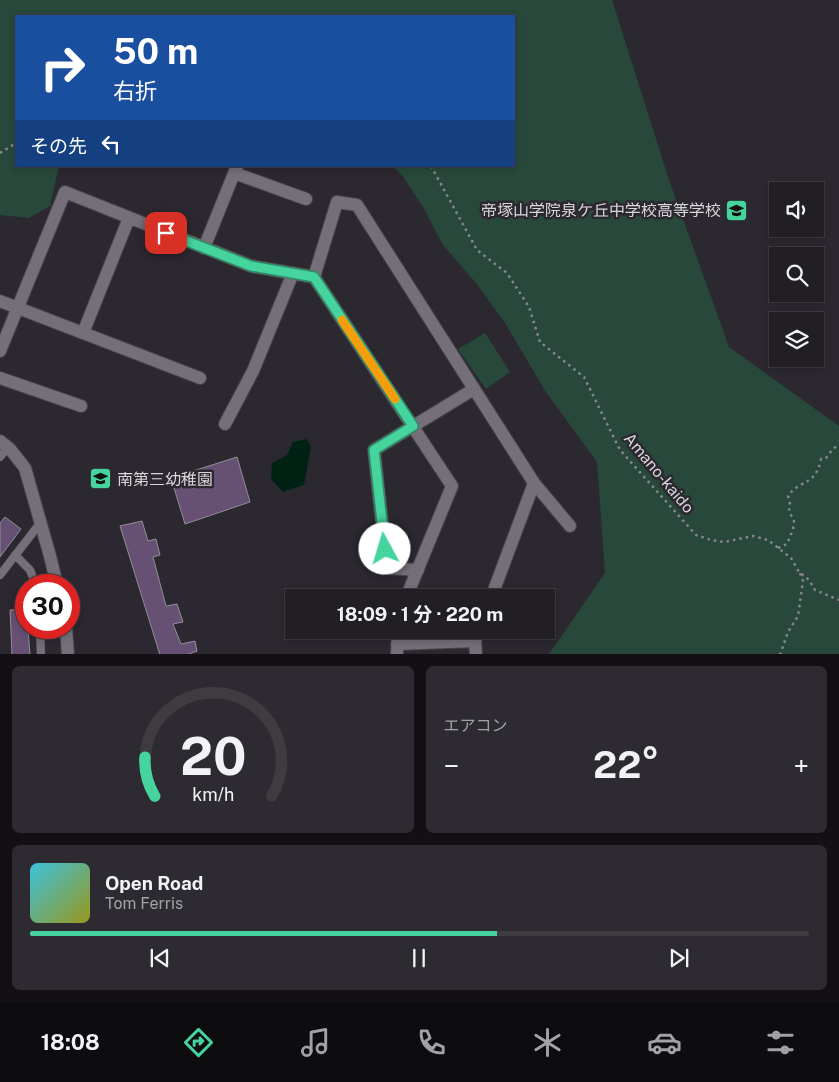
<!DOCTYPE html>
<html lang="ja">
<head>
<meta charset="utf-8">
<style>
  body { margin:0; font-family:"Public Sans","Noto Sans JP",sans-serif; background:#2d2b31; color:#f1f3f6; height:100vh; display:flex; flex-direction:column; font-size:19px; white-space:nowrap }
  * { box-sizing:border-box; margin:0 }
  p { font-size:16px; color:#a2a2a6 }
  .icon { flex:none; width:28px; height:28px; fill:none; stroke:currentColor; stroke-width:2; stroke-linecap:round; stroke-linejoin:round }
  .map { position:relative; height:654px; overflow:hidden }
  .drawer { display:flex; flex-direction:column; gap:12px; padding:12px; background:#121014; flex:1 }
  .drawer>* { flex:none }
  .top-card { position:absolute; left:15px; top:15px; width:500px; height:152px; border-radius:0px; box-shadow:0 2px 8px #0003,0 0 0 1px #3e3c41; background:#1a4fa0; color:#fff; overflow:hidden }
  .tools { position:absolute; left:769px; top:182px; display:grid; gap:10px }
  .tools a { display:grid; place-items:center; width:55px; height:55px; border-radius:0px; background:#211e24; box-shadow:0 2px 8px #0003,0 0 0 1px #3e3c41; font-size:25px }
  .speed { position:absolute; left:15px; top:574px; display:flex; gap:10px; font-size:25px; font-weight:700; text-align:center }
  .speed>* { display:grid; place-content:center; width:65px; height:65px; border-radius:50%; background:#211e24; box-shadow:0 2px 8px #0003,0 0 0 1px #3e3c41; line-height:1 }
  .speed .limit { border:8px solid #d22; background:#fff; color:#111 }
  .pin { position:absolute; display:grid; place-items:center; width:42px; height:42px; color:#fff; margin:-21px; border-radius:10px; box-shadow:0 2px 8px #0006 }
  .me { position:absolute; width:55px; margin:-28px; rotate:354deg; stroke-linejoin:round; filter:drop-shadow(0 0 4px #0008) }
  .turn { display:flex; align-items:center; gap:18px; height:105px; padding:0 15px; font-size:22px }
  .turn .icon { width:65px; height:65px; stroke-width:2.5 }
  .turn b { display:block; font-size:35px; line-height:42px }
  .then { display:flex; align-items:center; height:48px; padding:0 15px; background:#0003; gap:10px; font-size:19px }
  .big { font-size:38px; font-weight:700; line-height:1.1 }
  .drawer .tile { flex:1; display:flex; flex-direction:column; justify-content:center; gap:8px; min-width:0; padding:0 18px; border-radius:8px; background:#2d2b31 }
  .drawer .dial { align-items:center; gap:0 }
  .dial svg { height:130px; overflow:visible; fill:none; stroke:#3e3c41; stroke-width:7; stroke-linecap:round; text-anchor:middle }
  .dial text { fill:#f1f3f6; stroke:none }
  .song { display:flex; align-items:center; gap:15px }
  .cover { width:60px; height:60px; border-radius:8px; background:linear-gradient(135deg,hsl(190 70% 55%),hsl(60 70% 35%)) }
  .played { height:5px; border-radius:2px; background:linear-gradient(90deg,#46d49e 60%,#3e3c41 60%) }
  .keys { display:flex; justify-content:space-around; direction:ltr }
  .heat { display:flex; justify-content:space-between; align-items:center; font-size:28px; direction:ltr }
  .drawer .tiles { flex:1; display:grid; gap:12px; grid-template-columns:1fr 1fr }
  .tile:last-child { grid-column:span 2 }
  .trip { position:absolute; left:285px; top:589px; width:270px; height:50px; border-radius:0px; background:#211e24; box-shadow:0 2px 8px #0003,0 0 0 1px #3e3c41; font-weight:700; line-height:50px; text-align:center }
  .tab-bar { display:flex; height:80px; justify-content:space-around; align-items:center; background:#0d0c0e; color:#a2a2a6 }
  .tab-bar .icon { width:35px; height:35px }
  .tab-bar .selected { color:#46d49e }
  .tab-bar b { font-size:22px; color:#f1f3f6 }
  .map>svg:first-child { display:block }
  .green { fill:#27483a }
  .water { fill:#002215 }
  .building { fill:#665175; stroke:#928d96 }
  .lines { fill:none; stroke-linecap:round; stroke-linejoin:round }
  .service-casing { stroke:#47444a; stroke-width:9 }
  .minor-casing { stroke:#47444a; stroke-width:14 }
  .path { stroke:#88868c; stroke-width:2.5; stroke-dasharray:2.5 4; stroke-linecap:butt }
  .service { stroke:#746f78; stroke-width:8 }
  .minor { stroke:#746f78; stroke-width:12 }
  .route-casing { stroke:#2e8a67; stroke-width:12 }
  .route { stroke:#46d49e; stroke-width:9 }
  .slow { stroke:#f59e0b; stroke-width:9 }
  .labels { text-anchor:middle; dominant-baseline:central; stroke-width:5; stroke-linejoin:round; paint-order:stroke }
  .poi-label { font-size:16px; fill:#d7d5da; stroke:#2c2830; text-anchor:end }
  .street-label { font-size:16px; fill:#d7d5da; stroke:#2c2830 }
</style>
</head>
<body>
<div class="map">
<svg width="839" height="655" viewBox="0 0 839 655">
  <rect width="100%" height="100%" fill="#2c2830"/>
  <path class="green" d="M0,0H612L670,183L729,347L839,426V654H549L605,573L597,462L546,392L505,323L476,283L443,245L423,207L402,175L393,166H514V16H16V166H59L50,206L29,218L0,215Z
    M485,333L510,372L486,389L458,349Z"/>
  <path class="water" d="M306,439L311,446L304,485L283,492L271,479L272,463L287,455L293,442Z"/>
  <path class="building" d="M237,457L250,502L185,524L171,478Z
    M5,517L21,529L0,557V523Z
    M142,521L148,541L156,539L160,555L153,557L166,606L177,604L183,622L173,624L181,644L195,641L197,651L186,655H160L120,526Z
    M26,609V628H28L30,655H12L10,610Z"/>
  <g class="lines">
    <defs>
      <path id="service" d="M0,457L8,447
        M15,555L30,570L36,585
        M0,575L41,522
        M40,628L41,655"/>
      <path id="minor" d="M234,173L306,199
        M204,248L237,166
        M314,277L337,202L357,205L534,483L491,598
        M0,301L200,378
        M83,333L129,218
        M0,351L65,192L251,266L314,277L452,486L406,598
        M0,378L81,406
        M225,424L253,371L293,273
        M0,441L10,449L25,468L50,556L57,585
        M534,483L570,526
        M418,570L387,568L374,450L474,389
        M66,628L68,655
        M397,644L475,641
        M397,655L398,630
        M476,655L475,641L479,630"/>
    </defs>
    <use href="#service" class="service-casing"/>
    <use href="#minor" class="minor-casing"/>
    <path class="path" d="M0,153L16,143
      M431,166L477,250L507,273L529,307L540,342L584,377L620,450L696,535L711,540L724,542L753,536L768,540L791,558L799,572L809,580L815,590L839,600
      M778,548L787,544L793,529L794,521L789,511L790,501L788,496C800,479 816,486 821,459L826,458L832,450L839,444
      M780,655L788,632L798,616L803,581L800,573"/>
    <use href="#service" class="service"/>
    <use href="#minor" class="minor"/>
  </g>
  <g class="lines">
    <defs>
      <path id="route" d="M166,233L251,266L314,277L413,426L374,450L385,549"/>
    </defs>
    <use href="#route" class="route-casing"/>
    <use href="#route" class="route"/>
    <path class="slow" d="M342,320L395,399"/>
  </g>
  <defs>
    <symbol id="school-square" viewBox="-11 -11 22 22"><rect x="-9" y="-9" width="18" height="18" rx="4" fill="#46d49e" stroke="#2c2830"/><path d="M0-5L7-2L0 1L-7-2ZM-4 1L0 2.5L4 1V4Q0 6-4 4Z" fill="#111"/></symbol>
  </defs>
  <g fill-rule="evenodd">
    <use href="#school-square" x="724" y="198" width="25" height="25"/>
    <use href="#school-square" x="88" y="466" width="25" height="25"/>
  </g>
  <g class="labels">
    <g class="poi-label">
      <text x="721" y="210">帝塚山学院泉ケ丘中学校高等学校</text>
      <text x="117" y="479" text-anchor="start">南第三幼稚園</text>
    </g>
    <g class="street-label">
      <text transform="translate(659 473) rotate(50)">Amano-kaido</text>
    </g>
  </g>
</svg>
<div class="tools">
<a><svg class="icon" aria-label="sound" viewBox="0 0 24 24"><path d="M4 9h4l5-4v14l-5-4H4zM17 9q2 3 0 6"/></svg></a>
<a><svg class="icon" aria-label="search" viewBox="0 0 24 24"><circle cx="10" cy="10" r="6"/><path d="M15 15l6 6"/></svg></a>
<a><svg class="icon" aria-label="layers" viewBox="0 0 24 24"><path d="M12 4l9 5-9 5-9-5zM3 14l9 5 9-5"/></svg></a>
</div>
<div class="speed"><div class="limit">30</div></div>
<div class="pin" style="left:166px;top:233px;background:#d93025"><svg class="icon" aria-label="arrive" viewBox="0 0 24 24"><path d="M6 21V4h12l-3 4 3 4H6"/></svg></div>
<svg class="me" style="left:385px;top:549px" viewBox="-20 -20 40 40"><circle r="19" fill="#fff"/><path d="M0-13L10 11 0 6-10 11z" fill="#46d49e"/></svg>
<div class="trip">18:09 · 1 分 · 220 m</div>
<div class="top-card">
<div class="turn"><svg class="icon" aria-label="right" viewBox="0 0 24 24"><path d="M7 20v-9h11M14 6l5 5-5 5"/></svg><div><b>50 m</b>右折</div></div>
<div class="then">その先<svg class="icon" aria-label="left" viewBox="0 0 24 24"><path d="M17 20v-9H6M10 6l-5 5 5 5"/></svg></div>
</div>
</div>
<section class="drawer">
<div class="tiles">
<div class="tile dial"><svg viewBox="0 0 100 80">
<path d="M14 69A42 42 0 1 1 86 69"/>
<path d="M14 69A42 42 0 0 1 8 45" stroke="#46d49e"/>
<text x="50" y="56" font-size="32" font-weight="700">20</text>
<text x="50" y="72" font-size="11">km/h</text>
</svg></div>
<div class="tile"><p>エアコン</p>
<div class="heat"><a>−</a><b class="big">22°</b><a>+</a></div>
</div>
<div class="tile">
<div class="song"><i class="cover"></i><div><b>Open Road</b><p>Tom Ferris</p></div></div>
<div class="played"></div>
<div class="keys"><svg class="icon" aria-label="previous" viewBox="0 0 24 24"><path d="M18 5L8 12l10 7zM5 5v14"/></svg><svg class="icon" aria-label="pause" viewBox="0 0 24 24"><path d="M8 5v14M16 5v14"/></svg><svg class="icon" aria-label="next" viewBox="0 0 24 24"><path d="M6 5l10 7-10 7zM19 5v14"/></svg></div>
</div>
</div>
</section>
<nav class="tab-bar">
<b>18:08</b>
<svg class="icon selected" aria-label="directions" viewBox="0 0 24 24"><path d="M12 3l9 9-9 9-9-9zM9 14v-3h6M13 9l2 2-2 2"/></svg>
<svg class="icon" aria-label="music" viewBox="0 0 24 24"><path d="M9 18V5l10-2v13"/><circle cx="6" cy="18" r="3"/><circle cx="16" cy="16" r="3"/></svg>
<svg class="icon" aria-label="phone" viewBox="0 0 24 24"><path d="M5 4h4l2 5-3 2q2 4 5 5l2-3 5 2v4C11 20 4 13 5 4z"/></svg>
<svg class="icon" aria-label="climate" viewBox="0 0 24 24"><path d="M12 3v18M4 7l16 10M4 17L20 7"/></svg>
<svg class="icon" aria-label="car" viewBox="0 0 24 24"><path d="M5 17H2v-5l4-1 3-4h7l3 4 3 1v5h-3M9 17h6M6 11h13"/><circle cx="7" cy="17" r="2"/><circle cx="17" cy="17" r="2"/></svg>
<svg class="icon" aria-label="filters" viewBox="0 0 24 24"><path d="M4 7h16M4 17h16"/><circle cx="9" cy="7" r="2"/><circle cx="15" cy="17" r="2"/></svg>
</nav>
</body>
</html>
